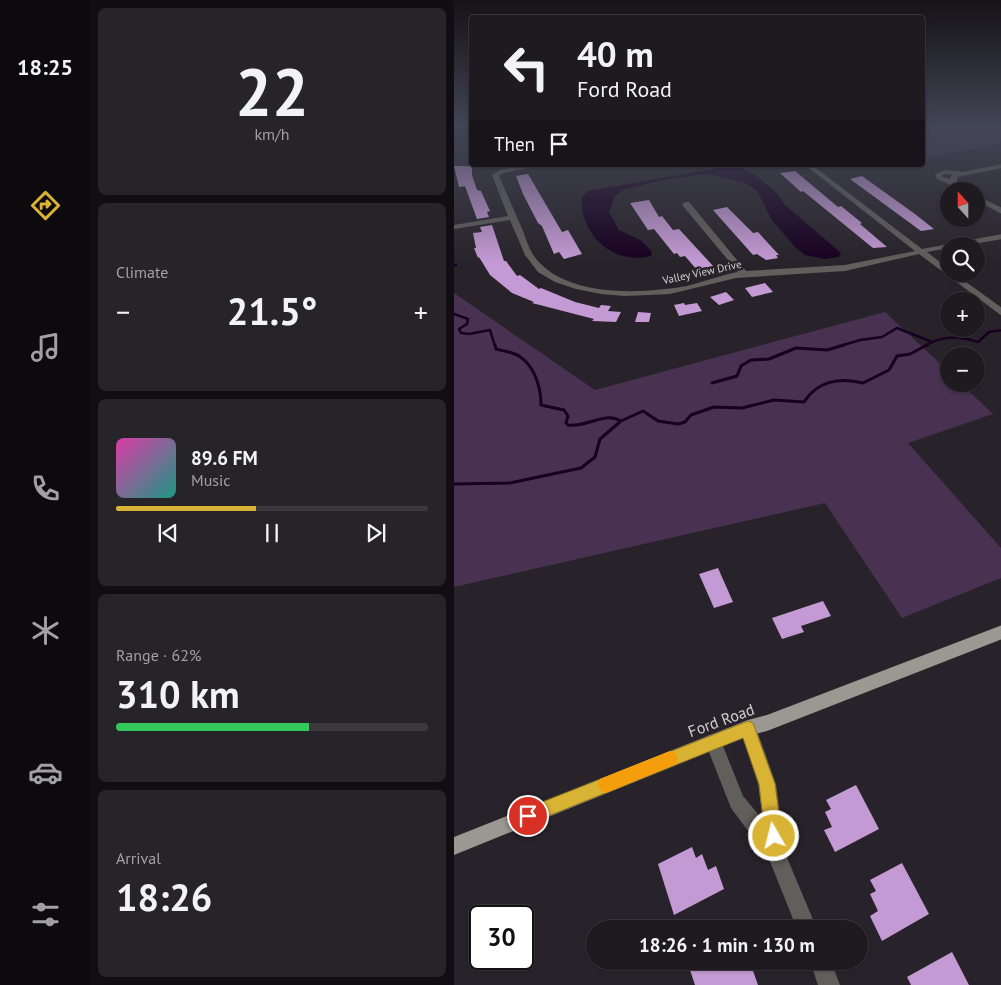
<!DOCTYPE html>
<html lang="en">
<head>
<meta charset="utf-8">
<style>
  body { margin:0; font-family:"PT Sans",sans-serif; background:#262329; color:#f1f3f6; height:100vh; display:flex; flex-direction:column; font-size:19px; white-space:nowrap }
  * { box-sizing:border-box; margin:0 }
  p { font-size:16px; color:#a1a1a5 }
  .icon { flex:none; width:28px; height:28px; fill:none; stroke:currentColor; stroke-width:2; stroke-linecap:round; stroke-linejoin:round }
  .map { position:relative; flex:1; overflow:hidden }
  .details { display:flex; flex-direction:column; gap:8px; padding:8px; background:#100e12; width:364px }
  .details>* { flex:none }
  .top-card { position:absolute; left:15px; top:15px; width:456px; height:152px; border-radius:5px; box-shadow:0 1px 4px #0004,0 0 0 1px #3c383e; background:#1e1a20; color:#f1f3f6; overflow:hidden }
  .needle { width:32px; rotate:339deg }
  .fabs { position:absolute; left:486px; top:182px; display:grid; gap:10px }
  .fabs a { display:grid; place-items:center; width:45px; height:45px; border-radius:50%; background:#1e1a20; box-shadow:0 1px 4px #0004,0 0 0 1px #3c383e; font-size:25px }
  .speed { position:absolute; left:15px; top:905px; display:flex; gap:10px; font-size:25px; font-weight:700; text-align:center }
  .speed>* { display:grid; place-content:center; width:65px; height:65px; border-radius:50%; background:#1e1a20; box-shadow:0 1px 4px #0004,0 0 0 1px #3c383e; line-height:1 }
  .speed .limit { border:2px solid #111; border-radius:8px; background:#fff; color:#111 }
  .pin { position:absolute; display:grid; place-items:center; width:42px; height:42px; color:#fff; margin:-21px; border:2px solid #fff; border-radius:50%; box-shadow:0 1px 5px #0007 }
  .me { position:absolute; width:55px; margin:-28px; rotate:352deg; stroke-linejoin:round; filter:drop-shadow(0 0 4px #0008) }
  .turn { display:flex; align-items:center; gap:18px; height:105px; padding:0 25px; font-size:22px }
  .turn .icon { width:65px; height:65px; stroke-width:2.5 }
  .turn b { display:block; font-size:35px; line-height:42px }
  .then { display:flex; align-items:center; height:48px; padding:0 25px; background:#0003; gap:10px; font-size:19px }
  .big { font-size:38px; font-weight:700; line-height:1.1 }
  .details .tile { flex:1; display:flex; flex-direction:column; justify-content:center; gap:8px; min-width:0; padding:0 18px; border-radius:8px; background:#262329 }
  .details .dial { align-items:center; gap:0 }
  .dial b { font-size:65px; line-height:1 }
  .song { display:flex; align-items:center; gap:15px }
  .cover { width:60px; height:60px; border-radius:8px; background:linear-gradient(135deg,hsl(320 70% 55%),hsl(170 70% 35%)) }
  .played { height:5px; border-radius:2px; background:linear-gradient(90deg,#d9b334 45%,#3c383e 45%) }
  .keys { display:flex; justify-content:space-around; direction:ltr }
  .heat { display:flex; justify-content:space-between; align-items:center; font-size:28px; direction:ltr }
  .charge { height:8px; border-radius:4px; background:linear-gradient(90deg,#34c759 62%,#3c383e 0) }
  .trip { position:absolute; left:132px; top:920px; width:282px; height:50px; border-radius:25px; background:#1e1a20; box-shadow:0 1px 4px #0004,0 0 0 1px #3c383e; font-weight:700; line-height:50px; text-align:center }
  main { display:flex; flex:1; min-height:0 }
  .tab-bar { display:flex; flex-direction:column; width:90px; justify-content:space-around; align-items:center; background:#0c0a0d; color:#a1a1a5 }
  .tab-bar .icon { width:35px; height:35px }
  .tab-bar .current { color:#d9b334 }
  .tab-bar b { font-size:22px; color:#f1f3f6 }
  .map>svg:first-child { display:block }
  .green { fill:#483151 }
  .water { fill:#180020 }
  .lines { fill:none; stroke-linecap:round; stroke-linejoin:round }
  .stream-far2 { stroke:#180020; stroke-width:2 }
  .stream-far1 { stroke:#180020; stroke-width:2.5 }
  .stream { stroke:#180020; stroke-width:3 }
  .building { fill:#c49ad4 }
  .minor { fill:#605f5b; fill-rule:evenodd }
  .primary { fill:#9a9890; fill-rule:evenodd }
  .route { fill:#d9b334; stroke:#8d7422 }
  .slow { fill:#f59e0b }
  .labels { text-anchor:middle; dominant-baseline:central; stroke-width:5; stroke-linejoin:round; paint-order:stroke }
  .far-street-label { font-size:11px; fill:#d3d0d4; stroke:#28232a }
  .near-street-label { font-size:16px; fill:#d3d0d4; stroke:#28232a }
</style>
</head>
<body>
<main>
<nav class="tab-bar">
<b>18:25</b>
<svg class="icon current" aria-label="directions" viewBox="0 0 24 24"><path d="M12 3l9 9-9 9-9-9zM9 14v-3h6M13 9l2 2-2 2"/></svg>
<svg class="icon" aria-label="music" viewBox="0 0 24 24"><path d="M9 18V5l10-2v13"/><circle cx="6" cy="18" r="3"/><circle cx="16" cy="16" r="3"/></svg>
<svg class="icon" aria-label="phone" viewBox="0 0 24 24"><path d="M5 4h4l2 5-3 2q2 4 5 5l2-3 5 2v4C11 20 4 13 5 4z"/></svg>
<svg class="icon" aria-label="climate" viewBox="0 0 24 24"><path d="M12 3v18M4 7l16 10M4 17L20 7"/></svg>
<svg class="icon" aria-label="car" viewBox="0 0 24 24"><path d="M5 17H2v-5l4-1 3-4h7l3 4 3 1v5h-3M9 17h6M6 11h13"/><circle cx="7" cy="17" r="2"/><circle cx="17" cy="17" r="2"/></svg>
<svg class="icon" aria-label="filters" viewBox="0 0 24 24"><path d="M4 7h16M4 17h16"/><circle cx="9" cy="7" r="2"/><circle cx="15" cy="17" r="2"/></svg>
</nav>
<section class="details">
<div class="tile dial"><b>22</b><p>km/h</p></div>
<div class="tile"><p>Climate</p>
<div class="heat"><a>−</a><b class="big">21.5°</b><a>+</a></div>
</div>
<div class="tile">
<div class="song"><i class="cover"></i><div><b>89.6 FM</b><p>Music</p></div></div>
<div class="played"></div>
<div class="keys"><svg class="icon" aria-label="previous" viewBox="0 0 24 24"><path d="M18 5L8 12l10 7zM5 5v14"/></svg><svg class="icon" aria-label="pause" viewBox="0 0 24 24"><path d="M8 5v14M16 5v14"/></svg><svg class="icon" aria-label="next" viewBox="0 0 24 24"><path d="M6 5l10 7-10 7zM19 5v14"/></svg></div>
</div>
<div class="tile"><p>Range · 62%</p><b class="big">310 km</b><div class="charge"></div></div>
<div class="tile"><p>Arrival</p><b class="big">18:26</b></div>
</section>
<div class="map">
<svg width="548" height="985" viewBox="0 0 548 985">
  <rect width="100%" height="100%" fill="#28232a"/>
  <path class="green" d="M469,125H547V143L469,158Z
    M0,293L141,390L431,312L495,372V384H507L539,414L454,443L547,548V578L448,618L371,503L0,587Z"/>
  <path class="water" d="M275,166H284L300,174L324,194L330,204L387,253L385,257L371,259L351,255L341,247L318,220L303,191L291,183L258,175H245L209,180L169,190L161,196L155,212L165,230L188,241L198,252L197,256C160,266 125,234 128,197L134,191Z"/>
  <g class="lines">
    <path class="stream-far2" d="M0,142L3,140L2,136L5,131L18,125
      M0,157V160"/>
    <path class="stream-far1" d="M0,266L2,265
      M0,314L14,319L13,324L5,329L7,333L15,334L36,330L41,346
      M386,346L406,340L428,337L443,328L478,342
      M471,346C489,335 504,336 524,342L535,332L548,330"/>
    <path class="stream" d="M41,345L42,349C49,351 59,352 65,356C81,366 87,388 87,405L110,410L114,416L112,423L114,425C133,428 149,411 167,421
      M258,383L283,376L287,366L297,360L315,359L342,348L373,350L390,345
      M0,484L56,483L127,468L141,457L146,439L167,421L189,411L204,421L224,424L231,422L237,415L260,407L288,408L320,400L350,402C363,381 386,377 409,383L435,370L443,356L456,354L473,345"/>
  </g>
  <path class="building" d="M0,166H18V175L23,190L27,191L36,211L33,212L35,217L23,219L11,186L5,187Z
    M341,171L384,207L387,206L408,223L406,224L433,247L419,248L349,191L347,192L326,173Z
    M74,174L108,232L114,230L128,254L110,259L105,252L100,254L88,226L84,223L69,194L62,176Z
    M408,176L461,214L480,229L467,231L396,179Z
    M195,200L205,217L208,216L219,230L225,229L260,267L243,270L231,256L226,257L223,253L220,254L200,229L194,230L176,203Z
    M273,207L299,233L304,232L325,255H322L324,258L312,260L303,254L299,255L259,210Z
    M38,225L50,261H52L63,276L66,275L85,289L87,288L121,302L145,308L147,305L157,306L154,311L167,312L162,322L138,321L140,319L78,303L80,302L58,293L36,275L25,257L24,258L20,248H22L19,233L28,232L26,227Z
    M311,283L319,292L298,297L291,288Z
    M272,292L280,300L265,305L256,297Z
    M230,303L231,305L243,303L248,311L225,316L220,305Z
    M184,312L197,313L195,322H181Z
    M264,568L279,602L260,608L245,574Z
    M369,601L377,616L347,626L350,632L328,639L318,618Z
    M402,785L425,829L381,852L370,830L378,827L371,812L377,809L372,800Z
    M238,847L242,858L248,854L254,870L262,866L270,889L220,915L204,864Z
    M448,863L475,914L428,941L416,916L424,911L416,894L422,891L416,880Z
    M498,952L515,985H457L453,977Z
    M233,961H285L288,970L297,965L304,985H241Z"/>
  <g class="lines">
    <path class="minor" d="M548,164V168L503,177V181L517,191C505,191 494,183 483,179L481,174L492,170L509,172ZM492,174L498,175L496,179L488,177V175Z
      M72,165H87L50,173L45,176C53,194 61,213 69,231C72,239 75,249 80,256C110,298 187,294 233,286C250,282 266,275 284,272L229,206L228,204L232,202H235L292,271L391,265L461,251L351,165H358L468,249L548,234V239L507,246H495V248L473,252L495,269V274H501L548,308V316L465,254L391,271L282,278L216,294L171,296L147,294L122,289L101,282L84,272L71,255L56,220L0,229V225L54,216L38,175L46,170Z
      M522,195L548,208V214L522,200Z
      M294,720L300,722L322,784L331,853L363,929H343L315,859L277,808L251,742L253,736L259,734L265,736L289,796L309,820L304,784L286,728L288,722Z
      M356,961H377L386,985H364Z"/>
    <path class="primary" d="M548,625V639L313,731L294,736L0,855V837L294,720L313,715Z"/>
  </g>
  <linearGradient id="sky" x2="0" y2="1"><stop stop-color="#161317"/><stop offset="0.48" stop-color="#424555"/><stop offset="1" stop-color="#424555" stop-opacity="0"/></linearGradient>
  <rect width="548" height="263" fill="url(#sky)"/>
  <path class="route" d="M294,721L299,723L321,784L328,836L326,842L320,844L314,842L311,836L305,784L289,738L74,824L68,822L66,816L68,810Z"/>
  <path class="slow" d="M216,751L222,753L224,759L222,764L152,793L146,790L144,785L146,779Z"/>
  <g class="labels">
    <g class="far-street-label">
      <text transform="translate(248 272) rotate(-12)">Valley View Drive</text>
    </g>
    <g class="near-street-label">
      <text transform="translate(267 720) rotate(-20)">Ford Road</text>
    </g>
  </g>
</svg>
<div class="fabs">
<a><svg class="needle" viewBox="-14 -14 28 28"><path d="M0-13l5 13h-10z" fill="#e53935"/><path d="M0 13l5-13h-10z" fill="#a1a1a5"/></svg></a>
<a><svg class="icon" aria-label="search" viewBox="0 0 24 24"><circle cx="10" cy="10" r="6"/><path d="M15 15l6 6"/></svg></a>
<a>+</a>
<a>−</a>
</div>
<div class="speed"><div class="limit">30</div></div>
<div class="pin" style="left:74px;top:816px;background:#d93025"><svg class="icon" aria-label="arrive" viewBox="0 0 24 24"><path d="M6 21V4h12l-3 4 3 4H6"/></svg></div>
<svg class="me" style="left:320px;top:836px" viewBox="-20 -20 40 40"><circle r="17" fill="#d9b334" stroke="#fff" stroke-width="3"/><path d="M0-11L8 9 0 5-8 9z" fill="#fff"/></svg>
<div class="trip">18:26 · 1 min · 130 m</div>
<div class="top-card">
<div class="turn"><svg class="icon" aria-label="left" viewBox="0 0 24 24"><path d="M17 20v-9H6M10 6l-5 5 5 5"/></svg><div><b>40 m</b>Ford Road</div></div>
<div class="then">Then<svg class="icon" aria-label="arrive" viewBox="0 0 24 24"><path d="M6 21V4h12l-3 4 3 4H6"/></svg></div>
</div>
</div>
</main>
</body>
</html>
